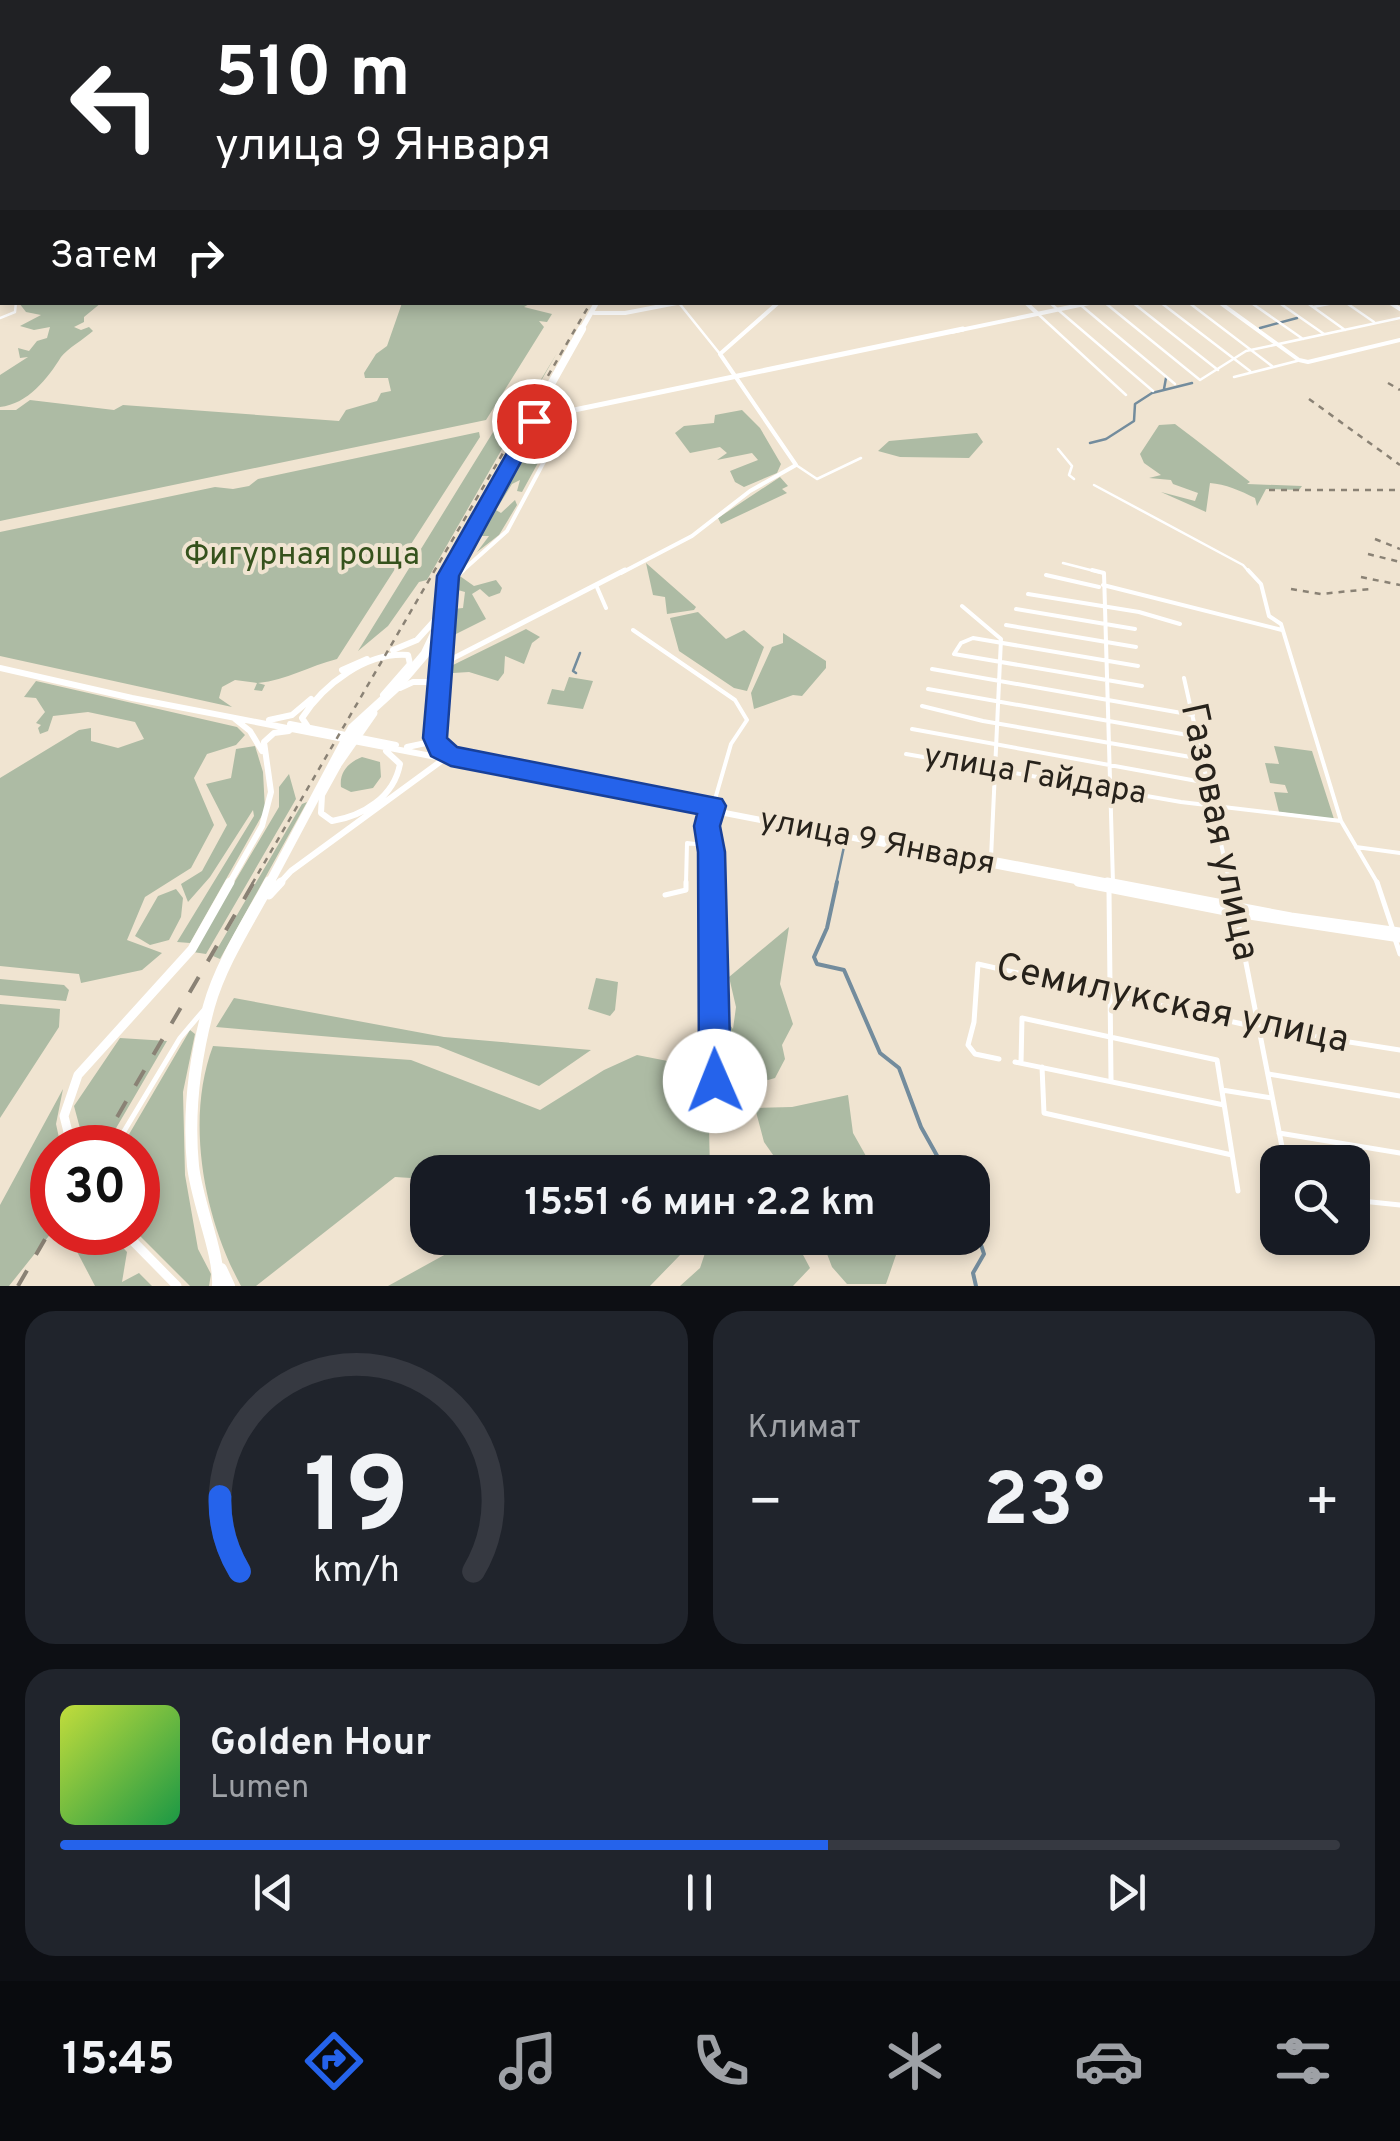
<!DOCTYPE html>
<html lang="ru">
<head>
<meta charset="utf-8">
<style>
  body { margin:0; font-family:Overpass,sans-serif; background:#20242c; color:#f1f3f6; height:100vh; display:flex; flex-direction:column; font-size:38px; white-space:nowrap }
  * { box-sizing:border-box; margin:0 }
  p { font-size:32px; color:#9ea1a6 }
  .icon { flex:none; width:55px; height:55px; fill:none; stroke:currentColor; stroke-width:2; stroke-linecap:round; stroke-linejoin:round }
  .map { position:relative; height:1286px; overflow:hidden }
  .sheet { display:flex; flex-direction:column; gap:25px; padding:25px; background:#0d0f14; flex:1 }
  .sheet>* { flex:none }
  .hud { position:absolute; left:0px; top:0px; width:1400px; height:305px; box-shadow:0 5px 15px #0003; background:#202124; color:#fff; overflow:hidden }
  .buttons { position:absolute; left:1260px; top:1145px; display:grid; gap:20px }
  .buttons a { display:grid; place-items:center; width:110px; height:110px; border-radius:20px; background:#171b24; box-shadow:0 5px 15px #0003; font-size:50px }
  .speed { position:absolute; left:30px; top:1125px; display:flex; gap:20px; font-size:50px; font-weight:700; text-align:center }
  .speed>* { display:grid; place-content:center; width:130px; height:130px; border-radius:50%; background:#171b24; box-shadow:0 5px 15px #0003; line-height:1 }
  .speed .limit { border:15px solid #d22; background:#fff; color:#111 }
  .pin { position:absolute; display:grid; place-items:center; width:85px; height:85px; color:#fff; margin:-42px; border:5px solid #fff; border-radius:50%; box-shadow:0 2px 10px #0007 }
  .me { position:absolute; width:110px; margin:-55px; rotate:359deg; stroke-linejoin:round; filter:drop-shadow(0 0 8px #0008) }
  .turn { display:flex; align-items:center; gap:35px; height:210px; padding:0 50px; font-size:45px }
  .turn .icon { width:130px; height:130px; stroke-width:2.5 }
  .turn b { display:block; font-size:70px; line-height:85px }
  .then { display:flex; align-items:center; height:95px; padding:0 50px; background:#0003; gap:20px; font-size:38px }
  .big { font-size:75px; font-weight:700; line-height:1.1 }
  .sheet .tile { flex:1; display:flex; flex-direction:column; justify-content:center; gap:15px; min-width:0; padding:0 35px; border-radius:30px; background:#20242c }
  .sheet .dial { align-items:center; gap:0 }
  .dial svg { height:260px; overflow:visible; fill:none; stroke:#363941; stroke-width:7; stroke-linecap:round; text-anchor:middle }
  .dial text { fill:#f1f3f6; stroke:none }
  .song { display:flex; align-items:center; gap:30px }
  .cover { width:120px; height:120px; border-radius:15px; background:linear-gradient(135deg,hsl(70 70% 55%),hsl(140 70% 35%)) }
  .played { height:10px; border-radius:5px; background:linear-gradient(90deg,#2563eb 60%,#363941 60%) }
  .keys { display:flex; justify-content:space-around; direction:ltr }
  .heat { display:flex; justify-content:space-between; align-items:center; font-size:55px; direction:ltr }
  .sheet .tiles { flex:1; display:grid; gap:25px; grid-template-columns:1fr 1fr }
  .tile:last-child { grid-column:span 2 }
  .trip { position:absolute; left:410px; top:1155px; width:580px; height:100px; border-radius:30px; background:#171b24; box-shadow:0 5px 15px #0003; font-weight:700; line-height:100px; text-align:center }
  .dock { display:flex; height:160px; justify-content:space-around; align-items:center; background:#090b0e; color:#9ea1a6 }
  .dock .icon { width:70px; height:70px }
  .dock .selected { color:#2563eb }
  .dock b { font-size:45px; color:#f1f3f6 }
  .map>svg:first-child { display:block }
  .green { fill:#adbba4 }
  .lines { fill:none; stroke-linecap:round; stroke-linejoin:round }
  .stream-far1 { stroke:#738c9d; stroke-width:2.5 }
  .stream { stroke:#738c9d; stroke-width:4 }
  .minor-far2 { stroke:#fff; stroke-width:2.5 }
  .minor-far1 { stroke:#fff; stroke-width:4 }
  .minor { stroke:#fff; stroke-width:5 }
  .tertiary-far2 { stroke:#fff; stroke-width:2.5 }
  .tertiary-far1 { stroke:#fff; stroke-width:4 }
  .tertiary { stroke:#fff; stroke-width:5 }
  .secondary-far3 { stroke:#fff; stroke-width:4 }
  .secondary-far2 { stroke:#fff; stroke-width:5 }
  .secondary-far1 { stroke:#fff; stroke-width:6 }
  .secondary { stroke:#fff; stroke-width:9 }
  .primary { stroke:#fff; stroke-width:4 }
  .trunk-far4 { stroke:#fff; stroke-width:4 }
  .trunk-far3 { stroke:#fff; stroke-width:5 }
  .trunk-far2 { stroke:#fff; stroke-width:8 }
  .trunk-far1 { stroke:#fff; stroke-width:9 }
  .trunk { stroke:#fff; stroke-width:12 }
  .rail-far1 { stroke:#8a8275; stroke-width:2.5; stroke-dasharray:6 6; stroke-linecap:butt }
  .rail { stroke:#8a8275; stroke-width:4; stroke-dasharray:18 18; stroke-linecap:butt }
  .route { fill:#2563eb; stroke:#184099; stroke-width:2.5 }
  .labels { text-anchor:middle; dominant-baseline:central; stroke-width:8; stroke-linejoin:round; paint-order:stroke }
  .park-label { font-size:32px; fill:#35521c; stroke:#f0e4d1 }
  .street-label { font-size:32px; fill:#27221b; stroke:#f0e4d1 }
  .near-street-label { font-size:38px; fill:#27221b; stroke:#f0e4d1 }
</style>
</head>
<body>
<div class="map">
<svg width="1400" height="1286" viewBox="0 0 1400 1286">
  <rect width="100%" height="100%" fill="#f0e4d1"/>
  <path class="green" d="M19,303H101L84,317V322L74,327L81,330L89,327L93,331C84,339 67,349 61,357C48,378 28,404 0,407V375L28,357L20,358L18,348L29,351L37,341L47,338L50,327L34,330L20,326L41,315L26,312Z
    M402,303H531L524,307L552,314L547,322L539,321L544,327L486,420L0,521V410H16L30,400L114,410L123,405L339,421L346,410L377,401L381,393L391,391L388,378H365L364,373L376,354L387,346Z
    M557,353L427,580L419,582L388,626L358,651L495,429L519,416Z
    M742,410L760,428L781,464L777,473L744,487L735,482L730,471L758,460L752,453L717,460L727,453L720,447L690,453L675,433L684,426L714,423L715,415Z
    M556,417L562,419L522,492L517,491L520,480L512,484L496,510L501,513L515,500L517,505L499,535L477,552L489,536H475L539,421Z
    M1175,424C1201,443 1225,463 1250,482L1247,484L1302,486L1299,490L1266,489L1257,506L1255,498C1241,491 1225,484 1210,483L1206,512L1161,492L1195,501L1198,493L1173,484L1171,480L1149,478L1161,475L1144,463L1140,454L1159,425Z
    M479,432L480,437L337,659C309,666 287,680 258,683L265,685L262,691L254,690L257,683L235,680L222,687L219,698L232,707L0,656V532L215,487L233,489L249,486L258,479Z
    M977,433L983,442L969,458L900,457L878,451L889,441Z
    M780,477L788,486L782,489L787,493L721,524L718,518Z
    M646,563L696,607L694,610L667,614L665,597L653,595Z
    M457,574L474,586L496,580L502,588L500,593L489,597L480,589L472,594L486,619L452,636L453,609L463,608L465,592L451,588Z
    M698,612L726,639L744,630L764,647L747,691L734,688L679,651L670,618Z
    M526,629L540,637L532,643L524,664L505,656L504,673L498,681L469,672L453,673V665Z
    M783,633L826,661V668L802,696L793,695L754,709L751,693L772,647L783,643Z
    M569,677L593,681L583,709L547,704L552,689L564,691Z
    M36,681L237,727L245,735L236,745L207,754L194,778L214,825L191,868L145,897L127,940L162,953L142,970L81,983L79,974L0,966V778L79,730L91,728V741L118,748L144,739L135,722L88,712L53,716L48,731L40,734L38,728L41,725L36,723L45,712L36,698L24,697Z
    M255,746L263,772L265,810L190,943L177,942L254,816L253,810L210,877L188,902L181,884L202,871L227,825L206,784L231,778L236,749Z
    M1274,746L1312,751L1334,819L1279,812L1274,792L1288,793L1285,785L1270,783L1265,763L1279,764Z
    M362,757L380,762L381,777L373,788L351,792L341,787C339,772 349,762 362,757Z
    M289,774L296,799L206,954L193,952L279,807V787Z
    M307,802L220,959L213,956L302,804Z
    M176,889L183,898L181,917L169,940L150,945L135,936L158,896Z
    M789,927L780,984L793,1024L782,1045L785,1059L775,1078L726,1092L719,1080V982L726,1020L733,1029L736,1007L729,977Z
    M596,978L618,982L615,1010L610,1016L588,1009Z
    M0,979L64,985L69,990L66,1001L0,995Z
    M234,998L444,1037L591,1050L539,1086L438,1046L216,1027Z
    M0,1004L60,1009L59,1027L0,1118Z
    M190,1030L195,1034L183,1092L185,1175L198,1249L211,1274L209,1286H190L137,1233L138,1148H121Z
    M120,1038L167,1041L105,1147H85L74,1106Z
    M213,1046L411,1060L540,1110L604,1070L637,1055L693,1066L695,1089L709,1128L710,1172H428L427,1179L395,1177L256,1286H241C204,1218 185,1120 213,1046Z
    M63,1089L56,1124L61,1147L52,1148V1232L9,1286H0V1205Z
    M848,1095L853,1133L875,1172H785L764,1142L755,1108L792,1107Z
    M84,1232L109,1233L127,1252L122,1282L139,1273L152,1286H95L73,1244Z
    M475,1238H690L683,1252L650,1286H388Z
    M710,1238H794L810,1268L793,1286H680L700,1268Z
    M821,1238H911L915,1244L896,1255L886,1284H847L832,1267Z"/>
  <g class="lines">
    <path class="stream-far1" d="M21,2L31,0
      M1260,328L1297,318
      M1164,389L1166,378
      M1090,443L1106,439L1134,421L1135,404L1152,393L1192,383
      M576,673L573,671L580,653
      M836,884L845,842"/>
    <path class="stream" d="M837,882L827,928L814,957L817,964L844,970L880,1053L899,1068L921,1127L940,1161L954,1172
      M972,1217L984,1254L973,1273L976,1286"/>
    <path class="minor-far2" d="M645,0L668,2
      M1163,0L1169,2
      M741,2L745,0
      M803,2L809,0
      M827,2L832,0
      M1049,302L1153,391
      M1077,302L1175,384
      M1104,302L1200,380L1246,351L1400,318
      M1132,302L1218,370
      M1160,302L1250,371
      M1188,302L1272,366
      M1250,302L1303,339
      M1278,302L1324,334
      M1306,302L1345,330
      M1345,302L1374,322
      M679,303L720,354
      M1313,307L1339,302
      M1038,314L1126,395
      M0,318L15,312L16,302
      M1234,377L1297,361
      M1058,449L1072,466L1069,475L1074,479
      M796,465L817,479L861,458
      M1094,485L1243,565L1250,573
      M1063,563L1102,573"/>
    <path class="minor-far1" d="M1092,570L1104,573L1113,883
      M1248,570L1261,584L1269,616L1281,624L1341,821L1378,884
      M1046,575L1099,587
      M596,585L606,608
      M1103,585L1282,630
      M1028,594L1139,612L1180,624
      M962,606L1001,639L991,858
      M1016,609L1135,629
      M1006,625L1136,647
      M633,630L735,700L747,720L731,744L707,827L712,884
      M1138,666L973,638L961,643L954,654L1142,686
      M932,669L1193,715
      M1184,678L1230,884
      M928,689L1199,737
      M922,706L983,721L1202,759
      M912,729L1208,783
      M906,754L1181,802L1341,821
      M1356,847L1400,853
      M686,884L687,843L711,846"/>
    <path class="minor" d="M712,882L717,1104
      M1229,882L1234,902
      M1377,882L1393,930
      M1109,890L1111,1080
      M665,895L686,890V882
      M1237,917L1285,1162
      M1395,939L1400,954
      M999,1059L975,1054L968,1045L974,1022L978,964L1260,1028L1400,1050
      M1015,1062L1224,1105
      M1021,1063L1022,1018L1217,1060L1238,1191
      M1042,1067L1044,1113L1232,1155
      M1269,1074L1400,1096
      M1222,1090L1272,1098
      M1279,1133L1400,1153
      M114,1148L180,1038L203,1011
      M1352,1200L1400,1205"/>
    <path class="tertiary-far2" d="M904,0L908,2
      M1103,0L1112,2
      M1354,0L1379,2
      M1058,2L1063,0"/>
    <path class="tertiary-far1" d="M1025,302L1037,313
      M1219,302L1299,360L1308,362L1400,340
      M594,313H625L682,302
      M460,573L507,531L571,411
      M621,573L692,536L750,491L796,465L720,354L779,302"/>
    <path class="tertiary" d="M447,584L463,570
      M442,664L625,570"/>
    <path class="secondary-far3" d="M1389,302L1400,309
      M951,332L1094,302"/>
    <path class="secondary-far2" d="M531,419L963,329"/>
    <path class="secondary-far1" d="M443,619L435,738L440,749L451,755
      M393,650L417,640L435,620
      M0,668L132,698L1091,884
      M342,670L367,659
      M400,688L413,682H427L434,689L433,699
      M235,719L250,731L262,751
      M269,720L292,715L311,699
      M290,724L396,745
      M308,727L302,718C324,684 366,652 408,655L410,664L383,695
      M407,747L426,743L432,731
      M338,766L322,795L321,813L332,821C363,816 394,797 400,764L386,751
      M653,795L720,808
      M879,838L1120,884
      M229,884L262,826L271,792L264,742L274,733L289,731
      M279,884L291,871L444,759"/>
    <path class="secondary" d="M1078,882L1236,913L1400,938
      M1107,882L1291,917L1400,932
      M269,895L281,882
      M72,1148L64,1116L78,1075L192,949L230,882
      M124,1232L177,1286"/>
    <path class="primary" d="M1182,0L1187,2
      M1361,2H1374"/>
    <path class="trunk-far4" d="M775,2L779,0"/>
    <path class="trunk-far3" d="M580,332L597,302"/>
    <path class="trunk-far2" d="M445,573L582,329"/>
    <path class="trunk-far1" d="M336,766L373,713
      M269,884L352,728L397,687L425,654L435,633L446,570"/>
    <path class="trunk" d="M221,1269L229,1286
      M218,1286C220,1254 197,1203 193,1166C188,1114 195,1057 209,1006C221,963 249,921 270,882"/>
    <path class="rail-far1" d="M768,2L772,0
      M1388,383L1400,390
      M1309,399L1400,465
      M1269,490H1400
      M1375,539L1400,549
      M1368,554L1400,562
      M1361,577L1400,585
      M1291,589L1321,594L1370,589
      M252,884L591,302"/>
    <path class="rail" d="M99,1148L254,882
      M18,1286L52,1227"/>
  </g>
  <path class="route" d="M534,416L543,421L459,576L447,738L457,747L722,799L726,806L720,826L725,852L731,1081L726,1092L715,1097L704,1092L699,1081L698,852L694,826L697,814L451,766L431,756L423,738L437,576L525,421Z"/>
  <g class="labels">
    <g class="park-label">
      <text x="302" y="556">Фигурная роща</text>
    </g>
    <g class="street-label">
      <text transform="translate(1035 776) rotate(10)">улица Гайдара</text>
      <text transform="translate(877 843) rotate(11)">улица 9 Января</text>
    </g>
    <g class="near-street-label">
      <text transform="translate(1218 832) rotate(78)">Газовая улица</text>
      <text transform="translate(1172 1005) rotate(12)">Семилукская улица</text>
    </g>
  </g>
</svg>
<div class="buttons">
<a><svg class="icon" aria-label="search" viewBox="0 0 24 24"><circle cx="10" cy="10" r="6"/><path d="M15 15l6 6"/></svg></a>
</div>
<div class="speed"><div class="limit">30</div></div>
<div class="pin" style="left:534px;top:421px;background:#d93025"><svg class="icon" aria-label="arrive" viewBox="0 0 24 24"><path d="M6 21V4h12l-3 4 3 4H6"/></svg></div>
<svg class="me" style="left:715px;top:1081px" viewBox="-20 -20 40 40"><circle r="19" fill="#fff"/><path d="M0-13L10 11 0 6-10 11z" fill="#2563eb"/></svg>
<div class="trip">15:51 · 6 мин · 2.2 km</div>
<div class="hud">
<div class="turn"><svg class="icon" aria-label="left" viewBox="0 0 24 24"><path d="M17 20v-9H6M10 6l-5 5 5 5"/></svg><div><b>510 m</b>улица 9 Января</div></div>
<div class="then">Затем<svg class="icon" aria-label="right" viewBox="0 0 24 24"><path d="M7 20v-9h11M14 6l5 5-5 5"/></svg></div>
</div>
</div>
<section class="sheet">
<div class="tiles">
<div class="tile dial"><svg viewBox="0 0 100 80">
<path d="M14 69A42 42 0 1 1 86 69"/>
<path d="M14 69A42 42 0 0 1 8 46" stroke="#2563eb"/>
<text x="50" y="56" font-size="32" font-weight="700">19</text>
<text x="50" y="72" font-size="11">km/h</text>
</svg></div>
<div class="tile"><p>Климат</p>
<div class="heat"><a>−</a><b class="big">23°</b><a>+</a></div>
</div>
<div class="tile">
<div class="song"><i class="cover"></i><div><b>Golden Hour</b><p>Lumen</p></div></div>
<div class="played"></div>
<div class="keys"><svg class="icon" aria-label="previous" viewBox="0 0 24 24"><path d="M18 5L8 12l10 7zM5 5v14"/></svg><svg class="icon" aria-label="pause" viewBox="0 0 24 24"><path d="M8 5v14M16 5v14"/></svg><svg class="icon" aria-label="next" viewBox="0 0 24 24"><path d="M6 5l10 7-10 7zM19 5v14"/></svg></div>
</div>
</div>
</section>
<nav class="dock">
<b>15:45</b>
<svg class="icon selected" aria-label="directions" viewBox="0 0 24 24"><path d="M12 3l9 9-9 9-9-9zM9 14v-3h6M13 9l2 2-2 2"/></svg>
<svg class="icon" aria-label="music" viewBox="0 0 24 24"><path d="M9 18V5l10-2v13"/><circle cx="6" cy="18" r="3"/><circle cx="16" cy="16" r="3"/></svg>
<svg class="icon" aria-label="phone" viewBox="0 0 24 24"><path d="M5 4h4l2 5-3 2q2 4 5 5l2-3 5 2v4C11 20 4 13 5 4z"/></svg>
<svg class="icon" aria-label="climate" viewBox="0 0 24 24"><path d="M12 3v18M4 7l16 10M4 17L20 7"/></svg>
<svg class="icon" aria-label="car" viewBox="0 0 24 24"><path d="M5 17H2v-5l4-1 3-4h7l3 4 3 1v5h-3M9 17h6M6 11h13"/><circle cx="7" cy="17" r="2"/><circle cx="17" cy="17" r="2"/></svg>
<svg class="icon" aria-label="filters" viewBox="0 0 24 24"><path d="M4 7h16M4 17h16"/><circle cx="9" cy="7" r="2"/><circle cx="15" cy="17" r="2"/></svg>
</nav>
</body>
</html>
